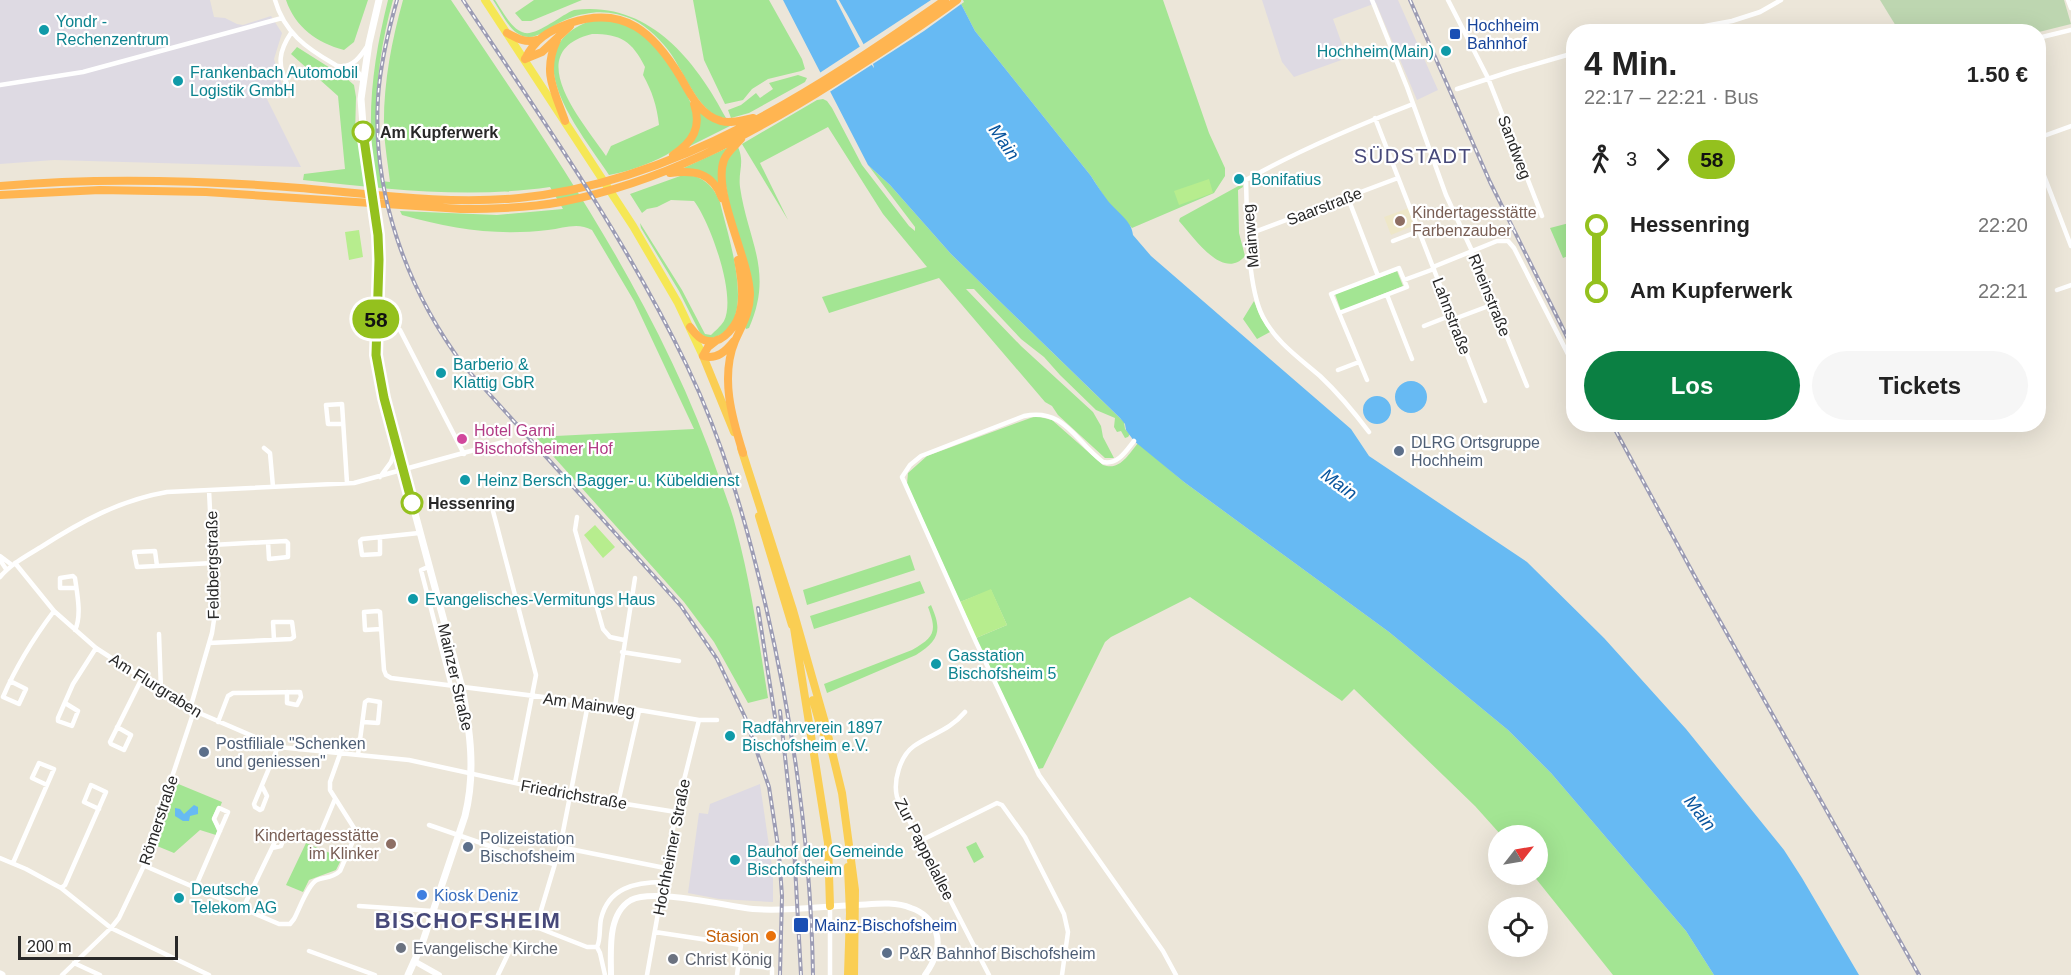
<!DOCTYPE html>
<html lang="de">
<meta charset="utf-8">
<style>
body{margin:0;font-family:Arial,sans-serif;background:#f6f6f6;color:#222;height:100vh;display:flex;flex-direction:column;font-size:22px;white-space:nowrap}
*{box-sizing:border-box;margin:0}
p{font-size:20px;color:#767676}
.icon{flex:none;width:33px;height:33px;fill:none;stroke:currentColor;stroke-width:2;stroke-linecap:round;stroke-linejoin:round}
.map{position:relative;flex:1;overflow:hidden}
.sheet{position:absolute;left:1566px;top:24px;width:480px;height:408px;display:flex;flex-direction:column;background:#fff;border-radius:24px;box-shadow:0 6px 24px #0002}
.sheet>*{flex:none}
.badge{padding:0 12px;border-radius:20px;font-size:21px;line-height:39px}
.needle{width:39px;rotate:59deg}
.controls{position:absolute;left:1488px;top:825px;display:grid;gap:12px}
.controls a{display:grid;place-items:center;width:60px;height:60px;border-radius:50%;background:#fff;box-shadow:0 6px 24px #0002;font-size:30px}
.scale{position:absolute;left:18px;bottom:15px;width:160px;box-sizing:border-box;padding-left:6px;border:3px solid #282828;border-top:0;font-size:16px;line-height:21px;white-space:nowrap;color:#282828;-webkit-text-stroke:4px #fff;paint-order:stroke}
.map>.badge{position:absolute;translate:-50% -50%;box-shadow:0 0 0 3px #fff}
.legs{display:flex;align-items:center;gap:9px;height:66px;padding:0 18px;font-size:20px}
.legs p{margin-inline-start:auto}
.summary{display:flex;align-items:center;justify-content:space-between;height:102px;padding:0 18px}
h1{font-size:33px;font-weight:700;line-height:45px}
.button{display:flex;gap:12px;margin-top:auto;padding:12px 18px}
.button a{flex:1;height:69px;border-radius:36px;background:#0b8043;color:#fff;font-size:24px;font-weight:700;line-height:69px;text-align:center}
.button a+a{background:#f6f6f6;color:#222}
ul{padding:0 18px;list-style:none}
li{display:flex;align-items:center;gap:21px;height:66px;font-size:22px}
li i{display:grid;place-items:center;width:9px;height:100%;margin:0 8px;background:currentColor}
li i::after{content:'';width:15px;height:15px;margin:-8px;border:4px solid;border-radius:50%;background:#fff}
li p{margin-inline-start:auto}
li:first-child i{background:linear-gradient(#0000 50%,currentColor 0)}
li:last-child i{background:linear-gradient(currentColor 50%,#0000 0)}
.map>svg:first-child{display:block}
</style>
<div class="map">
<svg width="2071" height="975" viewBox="0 0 2071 975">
<rect width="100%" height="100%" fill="#ece6d9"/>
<path fill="#dedae3" d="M 0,0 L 210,0 L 214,17 L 225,18 L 237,24 L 243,25 L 271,16 L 282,33 L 274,59 L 283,88 L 266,97 L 301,167 L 54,160 L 0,164 Z
M 1262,0 L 1398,0 L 1438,90 L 1417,100 L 1376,3 L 1333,19 L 1347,58 L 1294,77 L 1282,62 Z
M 760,784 L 773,873 L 773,902 L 719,899 L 688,893 L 699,813 L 708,814 L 710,804 Z"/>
<path fill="#eee7c8" d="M 1409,208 L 1415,225 L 1391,235 L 1384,217 Z"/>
<path fill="#a3e593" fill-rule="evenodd" d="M 286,0 L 368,0 L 354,42 L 344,50 C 317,43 295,27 286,0 Z
M 388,0 L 393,0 C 376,60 372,120 381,181 L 390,182 C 388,165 385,148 384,130 C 383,86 391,43 403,0 L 451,0 C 553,152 659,302 719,477 C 725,494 732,511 736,528 C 751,584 759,641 768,698 L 748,703 L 714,642 L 684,602 L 536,437 L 694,429 L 634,301 L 592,230 C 578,222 564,228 548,230 C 496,236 452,229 402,215 L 400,211 L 497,215 L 563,209 L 550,187 C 467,199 386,189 303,180 L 304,174 L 345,169 L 338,96 L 291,54 L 297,47 L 346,78 L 354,85 L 356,97 L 355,136 L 363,156 L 364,179 L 376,180 C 365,119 373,60 388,0 Z
M 493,0 L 495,0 C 502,10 512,31 525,33 C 538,35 561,15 574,10 C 650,0 697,63 726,118 C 702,119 683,71 671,54 C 662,41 648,27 634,20 C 619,13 601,10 585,14 C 576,15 567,19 559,23 C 546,30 532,44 517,33 C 507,26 500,10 493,0 Z
M 534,0 L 582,0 L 531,21 L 522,21 L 515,13 Z
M 693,0 L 769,0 L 802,59 L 805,69 L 801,71 L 768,79 L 752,89 L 743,100 L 725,104 L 704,60 Z
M 959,0 L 1163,0 L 1209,133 L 1225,168 L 1225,176 L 1214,193 L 1132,228 L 1107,201 L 1091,176 L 975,31 Z
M 590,21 C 600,21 614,19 623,23 C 631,27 643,34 650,41 C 664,55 700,106 695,126 C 688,152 634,171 609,175 C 582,133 510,51 590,21 ZM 592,34 C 621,34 632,41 645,67 L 643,75 C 652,91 657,106 659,125 L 611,146 L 606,156 C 583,122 520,52 592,34 Z
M 798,75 L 807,78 L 805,82 L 749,113 L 731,118 L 728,110 L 741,105 L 756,93 L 760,98 L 773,89 L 769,83 Z
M 823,99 L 827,101 L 832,108 L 862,165 L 909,226 L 915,231 L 915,227 L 868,165 L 890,185 L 951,254 L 1124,422 L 1125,429 L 1130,434 L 1128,437 L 1125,438 L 1121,431 L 1117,432 L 1114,427 L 1115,418 L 1096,410 L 1060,375 L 1044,357 L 1021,339 L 974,289 L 966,289 L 1021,346 L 1093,412 L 1101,426 L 1103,437 L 1114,458 L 1105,458 L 1058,415 L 1052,406 L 1045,402 L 939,278 L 829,313 L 822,297 L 927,267 L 883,214 L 828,127 L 760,163 L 788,220 L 742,144 L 817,100 Z
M 699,109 L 734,124 L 686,148 Z
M 729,147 L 721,192 L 714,181 L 675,172 Z
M 738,147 C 745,163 738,171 740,187 C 748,242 774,271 749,328 L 746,329 L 745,327 L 749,315 L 724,175 L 727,160 Z
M 683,175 C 702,175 713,185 720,202 C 727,233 753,307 726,331 C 722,335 714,337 709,340 L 700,333 L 679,291 L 641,228 L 640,223 L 682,290 L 705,334 L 711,335 C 715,331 721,326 724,321 C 737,296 710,222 694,201 L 671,200 L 657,207 L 647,209 L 642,213 L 630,194 Z
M 1242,184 L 1243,187 L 1238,190 L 1239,233 L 1245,256 C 1223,282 1193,236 1179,221 L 1180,218 Z
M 1573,222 L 1573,254 L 1563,258 L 1550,228 Z
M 1397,271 L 1403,286 L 1341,311 L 1335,294 Z
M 1254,301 L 1261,318 L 1270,332 L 1257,339 L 1243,319 Z
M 1036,416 L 1052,420 L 1103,465 C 1120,471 1128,455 1138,443 L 1184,482 L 1389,632 L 1508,730 L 1551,773 L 1686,931 L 1714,975 L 1613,975 L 1533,875 L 1538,874 L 1538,836 L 1501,835 L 1475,806 L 1354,689 L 1342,701 L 1190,597 L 1111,637 L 1105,642 L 1043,768 L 1038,769 L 976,638 L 1007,625 L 991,590 L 960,602 L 907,484 L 908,473 L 927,456 Z
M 910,555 L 915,570 L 807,605 L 803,590 Z
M 920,581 L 925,593 L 814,629 L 810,616 Z
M 931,605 C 942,630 940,640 916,655 L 827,693 L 824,684 L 912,650 C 935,637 937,631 928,607 Z
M 176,783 L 222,802 L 220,807 L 217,807 L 212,818 L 217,831 L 216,835 L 200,830 L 174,853 L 157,846 Z
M 976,842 L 984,857 L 974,863 L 966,847 Z
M 306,843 L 342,858 L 336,870 L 309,880 L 303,892 L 286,885 Z"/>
<path fill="#bdd6b0" d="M 1880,0 L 2064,0 L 2071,24 L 2039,32 L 1899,31 Z"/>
<path fill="#b7ed8e" d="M 1209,179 L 1213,193 L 1179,205 L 1174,191 Z
M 359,230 L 363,257 L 349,260 L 345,232 Z
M 595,525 L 615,547 L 603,558 L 584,535 Z
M 991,589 L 1007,625 L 976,638 L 960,602 Z"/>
<path fill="#67baf3" d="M 783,0 L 836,0 L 861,49 L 874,68 C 875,62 845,11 839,0 L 959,0 L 975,31 L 1091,176 C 1096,184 1102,193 1108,201 C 1117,212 1132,221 1133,235 L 1151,256 L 1351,429 L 1369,456 L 1527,562 L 1604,638 L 1686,729 L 1784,850 L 1802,878 L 1859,975 L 1714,975 L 1686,931 L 1551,773 L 1508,730 L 1389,632 L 1184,482 L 1134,441 L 1126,430 L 1125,424 L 1120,418 L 951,254 L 890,185 L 868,165 Z
M1395 397a16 16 0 1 1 32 0a16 16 0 1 1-32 0Z
M1363 410a14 14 0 1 1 28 0a14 14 0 1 1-28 0Z
M 194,805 L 198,807 L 198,814 L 190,816 L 189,821 L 183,821 L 175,816 L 175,808 L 180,809 L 184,814 Z"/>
<path fill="#ece6d9" d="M 931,0 L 963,0 L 964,2 L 924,31 L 828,93 L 818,74 Z"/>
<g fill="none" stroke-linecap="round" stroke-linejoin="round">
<path stroke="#fff" stroke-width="4.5" d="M 275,0 C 284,32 306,48 334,64 C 344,70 351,78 363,79
M 1372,0 L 1407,87 L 1446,195 L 1472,251 L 1527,386
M 1448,0 L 1488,78 L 1542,216
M 2068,0 L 2071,8
M 1672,32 L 1732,21 L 1760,12 L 1781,0
M 2038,38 L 2071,30
M 338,66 C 353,68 361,56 368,45
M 344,67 L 358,72 L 363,79
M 287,84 C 277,64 279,51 291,33
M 0,85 L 83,72 L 282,18
M 1457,89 L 1512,71 L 1574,53
M 1375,118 L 1485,401
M 2038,138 L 2071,126
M 2038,160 L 2071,246
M 1348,198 L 1378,276
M 1249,234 L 1398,178
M 1393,241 L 1419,231
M 1433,267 L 1497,241 L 1508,241 L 1514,248 L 1574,366
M 1399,268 L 1407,287 L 1339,313 L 1331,294 Z
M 1404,280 L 1434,269
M 2057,290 L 2071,285
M 1387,295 L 1412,359
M 1339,313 L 1367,380
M 1454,319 L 1494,304
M 1424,326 L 1452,315
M 400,330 L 464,454
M 1338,370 L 1359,362
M 343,424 L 328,424 L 326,405 L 342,404 L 347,483
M 1369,432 C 1354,412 1338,393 1320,376 C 1298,357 1276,342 1263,317 C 1247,287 1247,214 1246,180 C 1299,150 1356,126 1413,104
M 1134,441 C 1126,451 1118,465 1103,462 C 1074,440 1065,408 1024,416 L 921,456 L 910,465 L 902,477 L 976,642 L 1039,775 L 1163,951 L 1176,975
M 264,448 L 270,453 L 273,487
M 380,477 L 391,462 L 396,448
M 493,511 L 536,675 L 515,783
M 577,517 L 575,530 L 603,629 L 610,637 L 624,640
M 380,537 L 380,554 L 362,555 L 360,541 L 362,539 L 419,533
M 212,545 L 286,541 L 288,543 L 288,557 L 269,559 L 268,542
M 0,556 L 12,565
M 0,560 L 6,569
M 15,563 L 54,611 L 96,648 L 190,709 L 278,747 L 409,760 L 570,795 L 676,812
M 157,566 L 155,551 L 134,552 L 137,567 L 213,563
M 428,567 L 421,570 L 451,686
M 0,577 C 11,564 26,556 41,547 C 80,522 120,500 167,492 L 354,483 L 507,441
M 381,629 L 365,630 L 364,612 L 378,611 L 380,612 L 384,670 L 386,675 L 391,678 L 615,706 L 699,720 L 717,720
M 75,630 C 82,616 77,593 75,578 L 73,576 L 60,578 L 60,588 L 76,588
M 159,634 L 161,690
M 209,643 L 291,639 L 294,637 L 292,622 L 273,622 L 274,640
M 622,652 L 679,661
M 10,681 L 26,689 L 19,704 L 3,697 C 17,664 33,639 54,611
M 65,703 L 78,711 L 72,726 L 58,721 L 58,718 L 73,684 L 96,648
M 615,706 L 635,578
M 190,709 L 212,633 L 215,613 L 209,490
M 965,712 C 949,731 933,733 914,746 C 900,756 893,781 897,797 L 989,975
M 218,722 L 228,696 L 233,693 L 299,692 L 300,692 L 301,697 L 297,705 L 287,703 L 287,692
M 117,727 L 131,735 L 124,750 L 111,744 L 110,742 L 142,678
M 358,755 L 365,702 L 368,700 L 380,702 L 378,723 L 363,722
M 39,763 L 54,769 L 47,785 L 32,778 Z
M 262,786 L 267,796 L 262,809 L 260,810 L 255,807 L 254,804 L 278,747
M 618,803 L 639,711
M 429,825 L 507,852 L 554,864
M 278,835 L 284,838 L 281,846 L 272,848 Z
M 319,837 L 335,799
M 920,841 L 991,806 L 997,803 L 1002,805 L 1025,837 L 1064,914 L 1068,932 L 1062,975
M 560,847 L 665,868
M 0,858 L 26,869 L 61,888 L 111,928 L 209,975
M 13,863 L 47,785
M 145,866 L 279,924 L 290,924 L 294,919 C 299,910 308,884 317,880 C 325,877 333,878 340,871 L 356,834 L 354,828 L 330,790 L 330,782 L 340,754
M 61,888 L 65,885 L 106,792 L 91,785 L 84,802 L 99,809
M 195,888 L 228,812 L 219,808 L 214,819 L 220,831
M 359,906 L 432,911 L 512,921 L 536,927 L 587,947 L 597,947
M 243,908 L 272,848
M 536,927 L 560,847 L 588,704
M 655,932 L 741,945 L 737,975
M 309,951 L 375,975
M 74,963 L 100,975
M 739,965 L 772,968 L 772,975
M 62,975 L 111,928 L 119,918 L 150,853 L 171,780 L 194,711
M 498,975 L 510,950
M 605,975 L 600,953 L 597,947 C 601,939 599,929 601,919 C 608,888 635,882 663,882
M 647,975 L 676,812 L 699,720
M 830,975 L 830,906"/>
<path stroke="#fff" stroke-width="6" d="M 414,961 L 439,975
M 611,975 C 611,951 607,914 631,900 C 653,888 725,906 753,909 C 787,912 823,906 857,905 C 875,904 894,901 911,908 C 923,912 932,921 936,932 C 941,948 934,962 925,975"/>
<path stroke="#fff" stroke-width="7" d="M 379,0 L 369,43 L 361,99 L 365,151 L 378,235 L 379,260 L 376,355 L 388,413 L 462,688 C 470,730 476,773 465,816 L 422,944 L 408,975
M 0,974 L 2,975"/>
<path stroke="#f5e755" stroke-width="8" d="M 485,0 L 633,226 L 678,303 L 703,356"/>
<path stroke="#face53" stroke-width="8" d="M 703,356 L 734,432
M 741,448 L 793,610 L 824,719 L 842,793 L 855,890 L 854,975
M 759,516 L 792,625
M 794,628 L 828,843 L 830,906
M 813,700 L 822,732
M 848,867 L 850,913 L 848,975"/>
<path stroke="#ffb551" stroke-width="8" d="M 507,33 C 518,39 525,43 537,40
M 557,40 C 542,72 554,90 565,121
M 525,59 C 535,39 548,31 570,23 C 625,5 654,33 681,78 C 690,94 701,116 721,121 C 731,124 742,120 753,118
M 525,59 L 542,52 L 570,26
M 741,139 C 735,146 727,152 724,160 C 712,191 749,258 750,294 C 750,313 742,325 735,341 C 720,377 732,418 743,453
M 673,155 C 693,142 702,127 694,104
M 670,173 C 694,170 712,172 722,198
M 0,186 C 100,177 200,180 300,188 C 372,194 446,205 519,198 C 678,182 817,89 945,0
M 0,195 L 100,190 L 206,192 L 461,209 C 494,209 528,208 561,202 C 660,183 751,135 836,81 C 877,55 918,29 957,0
M 690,327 C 694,332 698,338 704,340 C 723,347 739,323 741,307 C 744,292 741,275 738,260
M 717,340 L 708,347 L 703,356 C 717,360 726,351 734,341"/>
<defs>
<path id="rail" d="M 397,0 C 388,32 380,65 378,98 C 372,194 407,290 464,366 L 681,606 L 717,659 L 745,717 L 769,787 L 779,853 L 782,896 L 780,975
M 463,0 C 542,119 625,237 687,366 C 724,443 747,525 766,607 C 794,728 811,851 813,975
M 1410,0 L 1490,182 L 1574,351
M 1612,424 L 1694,575 L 1919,975
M 758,608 L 775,717
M 780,711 L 793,829 L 801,975"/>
</defs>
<use href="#rail" stroke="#9c9cb4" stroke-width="4"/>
<use href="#rail" stroke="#fff" stroke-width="1.5" stroke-dasharray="4.5" stroke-linecap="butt"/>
</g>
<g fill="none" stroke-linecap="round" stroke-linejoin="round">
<defs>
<path id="line-1" d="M 363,132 L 378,235 L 379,260 L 376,355 L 384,398 L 412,503"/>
</defs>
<use href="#line-1" stroke="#fff" stroke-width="14"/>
<use href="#line-1" stroke="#94c11e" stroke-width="9"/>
</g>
<g fill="#0f9aa8" stroke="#fff" stroke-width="2">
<circle cx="44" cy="30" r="6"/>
<circle cx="1446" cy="51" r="6"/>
<circle cx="178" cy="81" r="6"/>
<circle cx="1239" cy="179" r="6"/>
<circle cx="441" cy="373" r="6"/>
<circle cx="465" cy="480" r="6"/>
<circle cx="413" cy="599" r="6"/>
<circle cx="936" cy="664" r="6"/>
<circle cx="730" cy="736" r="6"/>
<circle cx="735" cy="860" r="6"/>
<circle cx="179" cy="898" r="6"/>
</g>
<g fill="#1a4fb4" stroke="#fff" stroke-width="2">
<rect x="1449" y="28" width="12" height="12" rx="3"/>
<rect x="793" y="917" width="16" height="16" rx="3"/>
</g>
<g fill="#fff" stroke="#94c11e" stroke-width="3">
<circle cx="363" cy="132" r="10"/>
<circle cx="412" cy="503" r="10"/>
</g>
<g fill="#8d6e63" stroke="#fff" stroke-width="2">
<circle cx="1400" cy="221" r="6"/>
<circle cx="391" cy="844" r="6"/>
</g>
<circle fill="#d1479c" stroke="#fff" stroke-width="2" cx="462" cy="439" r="6"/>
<g fill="#5c6f8a" stroke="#fff" stroke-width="2">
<circle cx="1399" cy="451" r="6"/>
<circle cx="204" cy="752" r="6"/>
<circle cx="468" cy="847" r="6"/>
<circle cx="887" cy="953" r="6"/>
</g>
<circle fill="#3f7fe0" stroke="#fff" stroke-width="2" cx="422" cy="895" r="6"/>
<circle fill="#e8710a" stroke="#fff" stroke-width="2" cx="771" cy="936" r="6"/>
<g fill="#6b7280" stroke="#fff" stroke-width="2">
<circle cx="401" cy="948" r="6"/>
<circle cx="673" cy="959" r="6"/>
</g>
<g text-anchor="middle" stroke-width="4.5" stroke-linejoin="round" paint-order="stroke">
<g font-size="16" fill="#0d838f" stroke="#fff" text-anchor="start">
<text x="56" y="27">Yondr -<tspan x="56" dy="18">Rechenzentrum</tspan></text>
<text x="1434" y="57" text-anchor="end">Hochheim(Main)</text>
<text x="190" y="78">Frankenbach Automobil<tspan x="190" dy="18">Logistik GmbH</tspan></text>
<text x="1251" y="185">Bonifatius</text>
<text x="453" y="370">Barberio &amp;<tspan x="453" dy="18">Klattig GbR</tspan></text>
<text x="477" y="486">Heinz Bersch Bagger- u. Kübeldienst</text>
<text x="425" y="605">Evangelisches-Vermitungs Haus</text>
<text x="948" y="661">Gasstation<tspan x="948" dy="18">Bischofsheim 5</tspan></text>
<text x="742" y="733">Radfahrverein 1897<tspan x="742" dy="18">Bischofsheim e.V.</tspan></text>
<text x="747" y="857">Bauhof der Gemeinde<tspan x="747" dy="18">Bischofsheim</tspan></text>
<text x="191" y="895">Deutsche<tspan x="191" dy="18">Telekom AG</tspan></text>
</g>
<g font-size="16" fill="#164399" stroke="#fff" text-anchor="start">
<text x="1467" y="31">Hochheim<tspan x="1467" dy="18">Bahnhof</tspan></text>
<text x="814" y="931">Mainz-Bischofsheim</text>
</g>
<g font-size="16" font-weight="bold" fill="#282828" stroke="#fff" text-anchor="start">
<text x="380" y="138">Am Kupferwerk</text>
<text x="428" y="509">Hessenring</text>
</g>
<g font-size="16" fill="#282828" stroke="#fff">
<text transform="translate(1515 147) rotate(69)" y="6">Sandweg</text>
<text transform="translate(1324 206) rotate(-21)" y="6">Saarstraße</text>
<text transform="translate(1250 236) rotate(-95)" y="6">Mainweg</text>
<text transform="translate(1490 295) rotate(68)" y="6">Rheinstraße</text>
<text transform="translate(1452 316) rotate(69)" y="6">Lahnstraße</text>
<text transform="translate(212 565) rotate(-91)" y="6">Feldbergstraße</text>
<text transform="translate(456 677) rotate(77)" y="6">Mainzer Straße</text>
<text transform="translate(156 685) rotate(32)" y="6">Am Flurgraben</text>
<text transform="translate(589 704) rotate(8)" y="6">Am Mainweg</text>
<text transform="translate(574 794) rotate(10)" y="6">Friedrichstraße</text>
<text transform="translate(158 820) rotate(-72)" y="6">Römerstraße</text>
<text transform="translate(671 847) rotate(-79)" y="6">Hochheimer Straße</text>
<text transform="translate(925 849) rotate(63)" y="6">Zur Pappelallee</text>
</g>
<g font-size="16" fill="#785e54" stroke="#fff" text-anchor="start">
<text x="1412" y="218">Kindertagesstätte<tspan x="1412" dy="18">Farbenzauber</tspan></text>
<text x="379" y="841" text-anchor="end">Kindertagesstätte<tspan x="379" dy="18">im Klinker</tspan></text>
</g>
<g font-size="16" fill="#b23c85" stroke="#fff" text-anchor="start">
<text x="474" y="436">Hotel Garni<tspan x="474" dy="18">Bischofsheimer Hof</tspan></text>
</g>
<g font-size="16" fill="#4e5e75" stroke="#fff" text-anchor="start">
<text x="1411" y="448">DLRG Ortsgruppe<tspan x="1411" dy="18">Hochheim</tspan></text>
<text x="216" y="749">Postfiliale "Schenken<tspan x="216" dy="18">und geniessen"</tspan></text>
<text x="480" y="844">Polizeistation<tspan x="480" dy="18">Bischofsheim</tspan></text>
<text x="899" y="959">P&amp;R Bahnhof Bischofsheim</text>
</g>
<g font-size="16" fill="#366cbe" stroke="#fff" text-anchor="start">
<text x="434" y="901">Kiosk Deniz</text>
</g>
<g font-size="16" fill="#c56008" stroke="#fff" text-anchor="end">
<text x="759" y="942">Stasion</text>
</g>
<g font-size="16" fill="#5b616d" stroke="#fff" text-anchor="start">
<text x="413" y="954">Evangelische Kirche</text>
<text x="685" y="965">Christ König</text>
</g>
<g font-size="18" font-style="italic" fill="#08549d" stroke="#fff">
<text transform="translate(1004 142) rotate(55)" y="6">Main</text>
<text transform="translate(1339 484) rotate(36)" y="6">Main</text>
<text transform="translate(1700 813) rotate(52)" y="6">Main</text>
</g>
<g font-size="20" letter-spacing="1.5" fill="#47497a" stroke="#fff">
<text x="1413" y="163">SÜDSTADT</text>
</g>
<g font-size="22" font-weight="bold" letter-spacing="1.5" fill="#47497a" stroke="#fff">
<text x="468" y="928">BISCHOFSHEIM</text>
</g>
</g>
</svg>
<div class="controls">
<a><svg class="needle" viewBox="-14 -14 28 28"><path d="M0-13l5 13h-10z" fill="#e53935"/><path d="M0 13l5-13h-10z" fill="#767676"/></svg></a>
<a><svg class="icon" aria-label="locate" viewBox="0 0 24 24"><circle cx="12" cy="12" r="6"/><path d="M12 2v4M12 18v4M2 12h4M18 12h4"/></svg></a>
</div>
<div class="scale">200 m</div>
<b class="badge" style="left:376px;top:319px;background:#94c11e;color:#111">58</b>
<section class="sheet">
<div class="summary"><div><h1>4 Min.</h1><p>22:17 – 22:21 · Bus</p></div><b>1.50 €</b></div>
<div class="legs"><svg class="icon" aria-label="walk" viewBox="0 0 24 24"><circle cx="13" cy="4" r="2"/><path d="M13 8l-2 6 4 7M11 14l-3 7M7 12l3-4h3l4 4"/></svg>3<svg class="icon" aria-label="forward" viewBox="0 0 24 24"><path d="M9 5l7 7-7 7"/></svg><b class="badge" style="background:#94c11e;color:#111">58</b></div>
<ul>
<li><i style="color:#94c11e"></i><b>Hessenring</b><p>22:20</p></li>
<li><i style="color:#94c11e"></i><b>Am Kupferwerk</b><p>22:21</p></li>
</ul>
<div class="button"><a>Los</a><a>Tickets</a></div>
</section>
</div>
